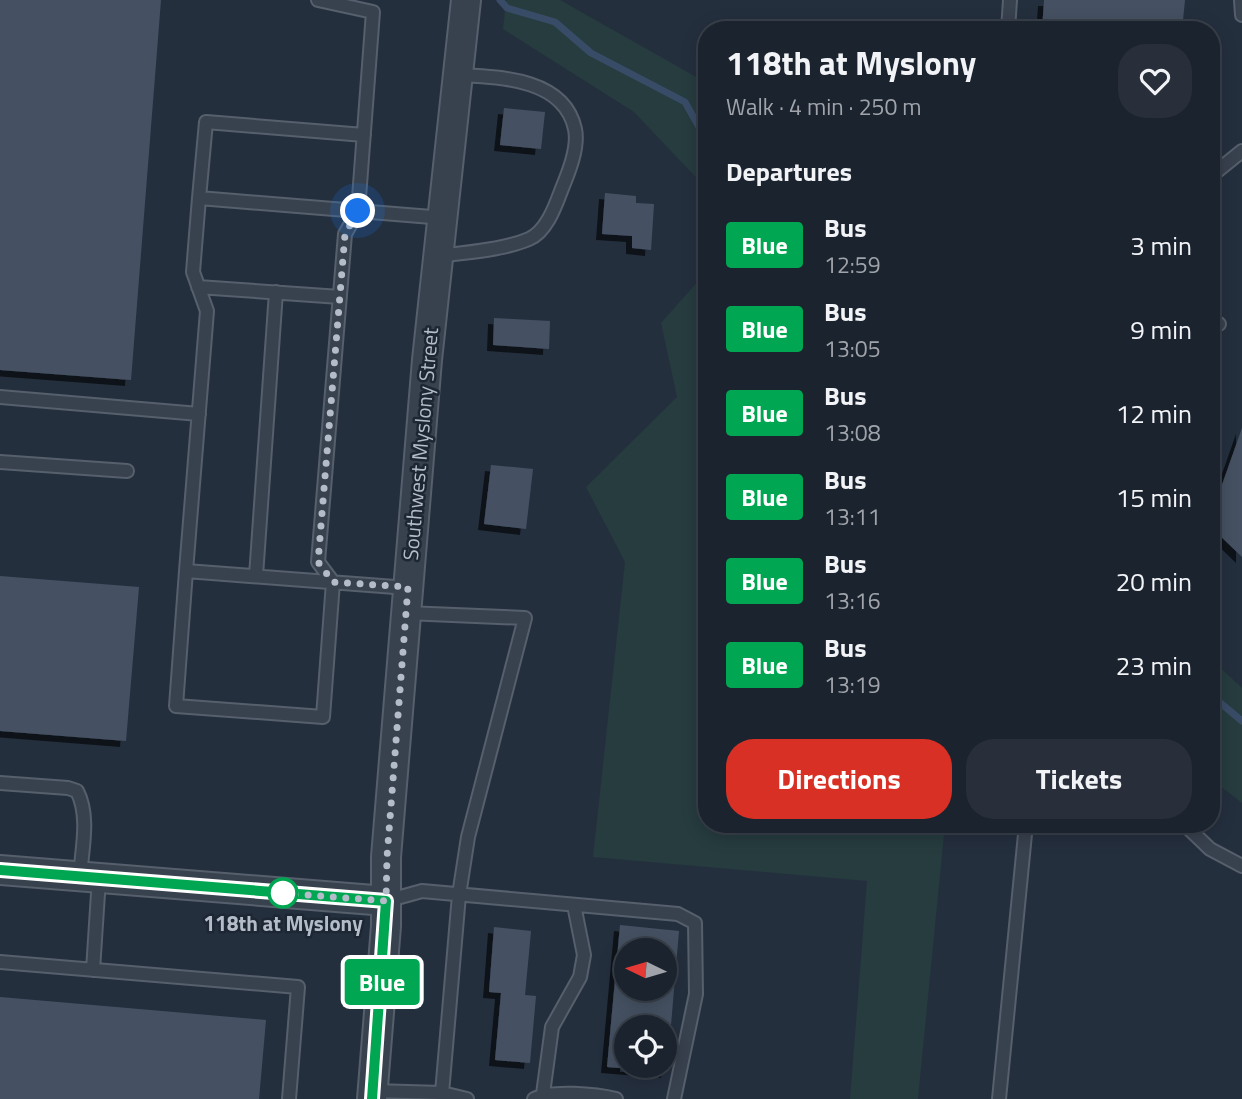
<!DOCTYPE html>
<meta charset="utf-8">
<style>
body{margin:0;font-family:"Titillium Web",sans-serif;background:#282f3a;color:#f1f3f6;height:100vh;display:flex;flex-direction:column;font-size:26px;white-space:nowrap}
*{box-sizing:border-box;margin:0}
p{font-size:23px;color:#a0a4aa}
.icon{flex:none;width:38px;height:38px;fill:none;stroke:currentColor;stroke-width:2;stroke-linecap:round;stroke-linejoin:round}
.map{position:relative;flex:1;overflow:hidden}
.drawer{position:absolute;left:698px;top:21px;width:522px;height:812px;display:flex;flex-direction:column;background:#1b232e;border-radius:28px;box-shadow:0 4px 18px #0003,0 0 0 2px #39404a}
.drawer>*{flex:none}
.badge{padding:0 14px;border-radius:5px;font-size:24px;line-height:46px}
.needle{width:46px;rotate:275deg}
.buttons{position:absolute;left:614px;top:938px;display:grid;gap:14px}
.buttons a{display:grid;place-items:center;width:63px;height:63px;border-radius:50%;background:#1b232e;box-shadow:0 4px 18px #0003,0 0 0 2px #39404a;font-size:35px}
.you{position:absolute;width:35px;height:35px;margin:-18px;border:5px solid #fff;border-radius:50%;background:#1a73e8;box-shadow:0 0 0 10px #1a73e833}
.map>.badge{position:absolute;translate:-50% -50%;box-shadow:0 0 0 4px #fff}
h2{padding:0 28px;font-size:26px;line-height:63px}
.round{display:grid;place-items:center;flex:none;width:74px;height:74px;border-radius:28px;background:#282f3a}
.summary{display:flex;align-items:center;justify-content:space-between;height:119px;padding:0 28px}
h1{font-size:33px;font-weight:700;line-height:52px}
.primary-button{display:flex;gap:14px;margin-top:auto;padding:14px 28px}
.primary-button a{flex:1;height:80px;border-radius:28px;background:#d93025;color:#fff;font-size:28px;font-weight:700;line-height:80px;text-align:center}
.primary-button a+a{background:#282f3a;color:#f1f3f6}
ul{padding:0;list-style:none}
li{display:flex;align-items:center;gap:21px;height:84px;padding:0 28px}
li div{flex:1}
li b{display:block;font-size:26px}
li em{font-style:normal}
li .badge{min-width:77px;font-weight:700;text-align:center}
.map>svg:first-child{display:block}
</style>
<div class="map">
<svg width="1242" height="1099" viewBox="0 0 1242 1099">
<defs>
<filter id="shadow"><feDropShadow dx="-6" dy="6" stdDeviation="0" flood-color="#0009"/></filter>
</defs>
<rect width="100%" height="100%" fill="#242f3e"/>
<path fill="#263c3f" d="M 506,0 L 560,0 L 698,78 L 707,87 L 707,189 L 634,112 L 503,29 Z
M 707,271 L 707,824 L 945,824 L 918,1099 L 850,1099 L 867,881 L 593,857 L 625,562 L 586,487 L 677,397 L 661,323 Z
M 1211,659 L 1242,688 L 1242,803 L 1211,779 Z"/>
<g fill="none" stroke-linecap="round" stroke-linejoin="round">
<path stroke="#394c67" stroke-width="7" d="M 500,0 L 507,8 L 555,22 L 591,53 L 685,102 L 707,141
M 1211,695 L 1242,721"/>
</g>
<path fill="#455162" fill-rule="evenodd" filter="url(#shadow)" d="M 0,0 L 161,0 L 131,380 L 0,370 Z
M 1044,0 L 1185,0 L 1182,30 L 1042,30 Z
M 504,108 L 545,112 L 541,149 L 500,145 Z
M 605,193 L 636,196 L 636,203 L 654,204 L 651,250 L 632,248 L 632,236 L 602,234 Z
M 494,318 L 550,321 L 549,349 L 493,345 Z
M 1242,428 L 1242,557 L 1211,527 L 1211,516 Z
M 491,465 L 533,469 L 526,529 L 484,524 Z
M 0,576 L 139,587 L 126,741 L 0,731 Z
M 620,925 L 679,931 L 667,1072 L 607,1067 ZM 626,950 L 665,950 L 665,989 L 626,989 ZM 626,1027 L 665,1027 L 665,1066 L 626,1066 Z
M 494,927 L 531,931 L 525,995 L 536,996 L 530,1063 L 495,1060 L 501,993 L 489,992 Z
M 0,997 L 266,1020 L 259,1099 L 0,1099 Z"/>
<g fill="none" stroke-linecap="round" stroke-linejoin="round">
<defs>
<path id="service" d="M 318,0 L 373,12 L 358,211 L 345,234 L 318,562 L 333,582 L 323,717 L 176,706 L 186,571 C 260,576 334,582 408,588
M 1241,0 L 1242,15
M 1008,30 L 1010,0
M 1211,176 L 1242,151
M 199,198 L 206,122 L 364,135
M 440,256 C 467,252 503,250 529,239 C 546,232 555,207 561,191 C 568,174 579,148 575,129 C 564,78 499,77 458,75
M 198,287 L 340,297
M 1211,322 L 1219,324
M 0,397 L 199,414
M 0,462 L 127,471
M 186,571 L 207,311 L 193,272 L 199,198 L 444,218
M 256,576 L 276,292
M 406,613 L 525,618 L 468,837 L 459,895 L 442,1093
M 0,783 L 68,788 L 77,791 C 90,816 82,849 80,876
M 1184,824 L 1210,849 L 1242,866
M 386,901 L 422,891 L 678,914 L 695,923 L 696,994 L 674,1099
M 0,962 L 298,987 L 289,1099
M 93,970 L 99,878
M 373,1091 L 442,1093 L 467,1099
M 543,1094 L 552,1027 L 580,977 L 584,955 L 574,905
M 534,1099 C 551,1090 596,1094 616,1099
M 999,1099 L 1026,824"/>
<path id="tertiary" d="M 0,870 L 386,901
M 372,1099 L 386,926 L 386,857 L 427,360 L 466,0"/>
</defs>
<use href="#service" stroke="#565f6c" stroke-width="16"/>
<use href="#tertiary" stroke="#565f6c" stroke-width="32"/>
<use href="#service" stroke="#38414e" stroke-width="12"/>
<use href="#tertiary" stroke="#38414e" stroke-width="28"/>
</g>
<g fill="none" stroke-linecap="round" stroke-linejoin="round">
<defs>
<path id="line" d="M 0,870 L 386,901 L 372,1099"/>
</defs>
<use href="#line" stroke="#fff" stroke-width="16"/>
<use href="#line" stroke="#00a651" stroke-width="10"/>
<path stroke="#b4bcc9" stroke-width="7" stroke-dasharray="0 12.6" d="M 283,893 L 386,901 L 387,857 L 408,587 L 333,582 L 318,562 L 345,234 L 358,211"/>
</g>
<circle fill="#fff" stroke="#00a651" stroke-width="3.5" cx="283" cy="893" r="14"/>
<g text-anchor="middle" stroke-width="5" stroke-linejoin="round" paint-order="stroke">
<g font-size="21" fill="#b4bcc9" stroke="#1d2633">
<text transform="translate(421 444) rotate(-85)" y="7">Southwest Myslony Street</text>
</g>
<g font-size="21" font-weight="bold" fill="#b4bcc9" stroke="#1d2633">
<text x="283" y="931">118th at Myslony</text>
</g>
</g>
</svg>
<div class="buttons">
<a><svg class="needle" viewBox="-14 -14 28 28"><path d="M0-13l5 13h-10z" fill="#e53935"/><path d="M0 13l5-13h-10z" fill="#a0a4aa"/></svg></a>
<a><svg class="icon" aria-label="locate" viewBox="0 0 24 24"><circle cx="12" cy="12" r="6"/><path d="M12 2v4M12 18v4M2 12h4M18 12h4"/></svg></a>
</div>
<div class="you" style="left:358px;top:211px"></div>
<b class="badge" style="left:382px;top:982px;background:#00a651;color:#fff">Blue</b>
<section class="drawer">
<div class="summary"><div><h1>118th at Myslony</h1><p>Walk · 4 min · 250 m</p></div><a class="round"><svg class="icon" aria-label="heart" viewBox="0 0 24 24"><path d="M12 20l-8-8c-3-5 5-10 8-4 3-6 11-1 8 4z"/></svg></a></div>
<h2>Departures</h2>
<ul>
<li><span class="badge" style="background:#00a651;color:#fff">Blue</span><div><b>Bus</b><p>12:59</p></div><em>3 min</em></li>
<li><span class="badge" style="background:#00a651;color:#fff">Blue</span><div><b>Bus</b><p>13:05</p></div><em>9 min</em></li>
<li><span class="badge" style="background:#00a651;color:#fff">Blue</span><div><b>Bus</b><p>13:08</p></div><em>12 min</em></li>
<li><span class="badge" style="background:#00a651;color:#fff">Blue</span><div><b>Bus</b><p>13:11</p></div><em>15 min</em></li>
<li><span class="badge" style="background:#00a651;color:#fff">Blue</span><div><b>Bus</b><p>13:16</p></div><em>20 min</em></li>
<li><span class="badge" style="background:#00a651;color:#fff">Blue</span><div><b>Bus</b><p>13:19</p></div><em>23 min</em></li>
</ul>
<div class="primary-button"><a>Directions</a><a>Tickets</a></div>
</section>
</div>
